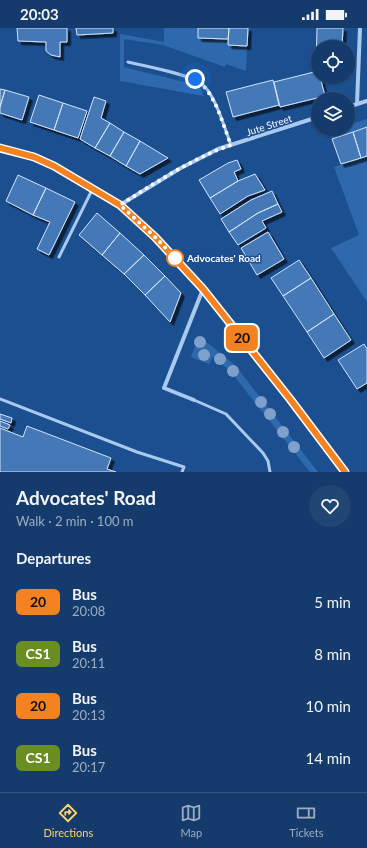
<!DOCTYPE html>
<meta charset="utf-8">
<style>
body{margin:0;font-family:Lato,sans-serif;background:#214673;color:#f1f3f6;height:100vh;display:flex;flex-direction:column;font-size:15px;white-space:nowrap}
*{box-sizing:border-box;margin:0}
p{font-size:13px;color:#9dadc1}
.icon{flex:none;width:22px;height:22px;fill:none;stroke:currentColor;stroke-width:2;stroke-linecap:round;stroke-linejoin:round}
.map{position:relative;height:444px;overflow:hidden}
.drawer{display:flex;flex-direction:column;background:#143b6b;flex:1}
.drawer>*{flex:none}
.badge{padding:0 8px;border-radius:6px;font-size:14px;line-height:26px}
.buttons{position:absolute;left:311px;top:12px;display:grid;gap:8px}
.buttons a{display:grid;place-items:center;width:44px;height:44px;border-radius:50%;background:#143b6b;box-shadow:0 1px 3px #0004,0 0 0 1px #33557e;font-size:20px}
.you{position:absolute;width:20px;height:20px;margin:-10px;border:3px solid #fff;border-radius:50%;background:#1a73e8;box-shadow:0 0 0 6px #1a73e833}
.map>.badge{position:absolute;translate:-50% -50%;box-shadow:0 0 0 2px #fff}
h2{padding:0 16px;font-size:15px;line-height:36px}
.round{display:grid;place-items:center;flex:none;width:42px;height:42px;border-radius:21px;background:#214673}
.summary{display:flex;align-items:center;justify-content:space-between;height:68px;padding:0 16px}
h1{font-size:19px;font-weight:700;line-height:30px}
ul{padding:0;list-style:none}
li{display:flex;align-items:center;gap:12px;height:52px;padding:0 16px}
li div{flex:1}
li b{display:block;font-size:15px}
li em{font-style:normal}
li .badge{min-width:44px;font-weight:700;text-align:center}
.status{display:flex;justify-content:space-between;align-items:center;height:28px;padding:0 20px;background:#143b6b;direction:ltr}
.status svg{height:11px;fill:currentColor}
.tabs{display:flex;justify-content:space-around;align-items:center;height:56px;border-top:1px solid #33557e;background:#143b6b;font-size:11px;color:#9dadc1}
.tabs a{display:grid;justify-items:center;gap:2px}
.tabs .active{color:#ffd166}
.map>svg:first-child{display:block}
</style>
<div class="status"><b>20:03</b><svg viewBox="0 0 49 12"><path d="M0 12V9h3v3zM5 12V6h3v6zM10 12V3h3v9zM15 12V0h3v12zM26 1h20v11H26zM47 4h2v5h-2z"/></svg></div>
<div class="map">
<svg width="367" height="444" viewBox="0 0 367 444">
<defs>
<filter id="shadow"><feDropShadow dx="3.5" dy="3.5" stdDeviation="0" flood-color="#0009"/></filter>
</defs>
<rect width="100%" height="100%" fill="#1b4f8f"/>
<path fill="#2e69ad" d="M 164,0 L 248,0 L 246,43 L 226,36 L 225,39 L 163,17 L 124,11 L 124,39 L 196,57 L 201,61 L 204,68 L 120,53 L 120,6 L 164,14 Z
M 367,91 L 367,99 L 332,111 L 329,103 L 336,101 L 348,101 L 348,97 Z
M 367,128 L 367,274 L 331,220 L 359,207 L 334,139 Z
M 199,308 L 235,337 L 318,444 L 310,444 L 230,343 L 213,329 L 209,336 L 191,329 Z"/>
<path fill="#4478b7" stroke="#cfe3fa" filter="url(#shadow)" d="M 17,0 L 67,0 L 67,14 L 60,14 L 60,29 L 51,27 L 46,23 L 46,14 L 18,13 Z
M 76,0 L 113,0 L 113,5 L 77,7 Z
M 198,0 L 229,0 L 228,11 L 198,10 Z
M 229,0 L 248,0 L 247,18 L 228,17 Z
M 317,0 L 343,0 L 342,19 L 318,19 L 318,38 L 316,38 Z
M 318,43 L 318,49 L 320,49 L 325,68 L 280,79 L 274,54 Z
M 273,52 L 279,77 L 233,89 L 226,64 Z
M 0,61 L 5,62 L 0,79 Z
M 5,62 L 29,69 L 22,92 L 0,85 L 0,79 Z
M 39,67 L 63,75 L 54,102 L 30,94 Z
M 94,69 L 106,73 L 101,90 L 110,95 L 95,120 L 80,111 Z
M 63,75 L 87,83 L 78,110 L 54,102 Z
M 110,95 L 124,104 L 110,128 L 95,120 Z
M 367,99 L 367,128 L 361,130 L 353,104 Z
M 124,104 L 140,113 L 126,138 L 110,128 Z
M 353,104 L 361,130 L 341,136 L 332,111 Z
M 140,113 L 168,130 L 140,146 L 126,138 Z
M 237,132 L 241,141 L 234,144 L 238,153 L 210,170 L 199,152 L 228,135 Z
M 255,146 L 265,162 L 248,168 L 220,186 L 210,170 L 238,153 Z
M 18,147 L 46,160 L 33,187 L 6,173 Z
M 46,160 L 75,174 L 49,227 L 37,221 L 50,194 L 33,187 Z
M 272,163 L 278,176 L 258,185 L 229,204 L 221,191 L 251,172 Z
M 278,176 L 282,184 L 262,193 L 266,200 L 238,217 L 229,204 L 258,185 Z
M 97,185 L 120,205 L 102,227 L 79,207 Z
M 268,204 L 284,231 L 257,247 L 241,220 Z
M 120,205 L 144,227 L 124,246 L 102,227 Z
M 144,227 L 165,248 L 145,267 L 124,246 Z
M 299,232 L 311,250 L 283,268 L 271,250 Z
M 165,248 L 181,265 L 170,294 L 145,267 Z
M 311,250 L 334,286 L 307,304 L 283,268 Z
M 334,286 L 351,312 L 324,330 L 307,304 Z
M 364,316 L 367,321 L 367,355 L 357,361 L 338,332 Z
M 0,386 L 12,390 L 11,395 L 0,391 Z
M 0,393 L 10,397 L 8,401 L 0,398 Z
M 27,398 L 111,430 L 107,441 L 116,444 L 0,444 L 0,400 L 23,409 Z"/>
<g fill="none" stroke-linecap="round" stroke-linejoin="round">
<path stroke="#a9c9ee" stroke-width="3" d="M 128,34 C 145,38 189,46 202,56 C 215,66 225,101 231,117
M 59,229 L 93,160
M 0,371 L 137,424 L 184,439 L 182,444
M 194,372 L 226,386 L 263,425 L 268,433 L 270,444"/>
<path stroke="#a9c9ee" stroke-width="4" d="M 357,76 L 360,0
M 348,79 L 367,73
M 0,120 L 34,129 L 54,138 L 120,177 L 155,209 L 203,261 L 290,371 L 345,444
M 120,177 L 179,141 L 218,121 L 318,89
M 194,372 L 164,360 L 203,261"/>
</g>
<g fill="#7ea0ca">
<circle cx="200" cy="314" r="6"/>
<circle cx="204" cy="327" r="6"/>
<circle cx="220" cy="331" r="6"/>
<circle cx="233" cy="343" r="6"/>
<circle cx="261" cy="374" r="6"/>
<circle cx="270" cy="386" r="6"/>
<circle cx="283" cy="404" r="6"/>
<circle cx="294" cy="419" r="6"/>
</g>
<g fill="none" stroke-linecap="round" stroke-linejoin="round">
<defs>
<path id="line" d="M 0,120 L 34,129 L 54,138 L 120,177 L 155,209 L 203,261 L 290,371 L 345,444"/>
</defs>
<use href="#line" stroke="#fff" stroke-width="9"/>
<use href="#line" stroke="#f58220" stroke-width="6"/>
<path stroke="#fff" stroke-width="4" stroke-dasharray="0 7.2" d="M 175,230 L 155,209 L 120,177 C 155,155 191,131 231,117 C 222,95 216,65 195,51"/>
</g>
<circle fill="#fff" stroke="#f58220" stroke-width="2" cx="175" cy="230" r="8"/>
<g text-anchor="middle" stroke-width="3" stroke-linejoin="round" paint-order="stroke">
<g font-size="10" fill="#fff" stroke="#1b4f8f">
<text transform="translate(269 97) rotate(-18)" y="4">Jute Street</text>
</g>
<g font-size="10" font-weight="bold" fill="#fff" stroke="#1b4f8f" text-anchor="start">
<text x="187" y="234">Advocates' Road</text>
</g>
</g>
</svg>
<div class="buttons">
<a><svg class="icon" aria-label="locate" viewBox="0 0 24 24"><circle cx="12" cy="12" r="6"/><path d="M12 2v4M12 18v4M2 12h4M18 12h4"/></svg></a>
<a><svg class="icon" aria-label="layers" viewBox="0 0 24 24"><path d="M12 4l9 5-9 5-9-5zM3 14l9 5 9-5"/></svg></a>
</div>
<div class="you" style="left:195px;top:51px"></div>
<b class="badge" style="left:242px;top:310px;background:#f58220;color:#111">20</b>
</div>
<section class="drawer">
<div class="summary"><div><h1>Advocates' Road</h1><p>Walk · 2 min · 100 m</p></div><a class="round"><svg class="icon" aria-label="heart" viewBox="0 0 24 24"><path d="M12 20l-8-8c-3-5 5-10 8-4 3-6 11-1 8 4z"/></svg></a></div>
<h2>Departures</h2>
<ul>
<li><span class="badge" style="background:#f58220;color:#111">20</span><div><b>Bus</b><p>20:08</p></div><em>5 min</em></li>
<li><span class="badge" style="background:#6b8e23;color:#fff">CS1</span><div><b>Bus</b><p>20:11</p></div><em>8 min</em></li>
<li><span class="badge" style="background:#f58220;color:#111">20</span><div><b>Bus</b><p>20:13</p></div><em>10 min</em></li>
<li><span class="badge" style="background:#6b8e23;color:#fff">CS1</span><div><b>Bus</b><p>20:17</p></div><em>14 min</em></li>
</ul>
</section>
<nav class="tabs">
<a class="active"><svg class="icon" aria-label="directions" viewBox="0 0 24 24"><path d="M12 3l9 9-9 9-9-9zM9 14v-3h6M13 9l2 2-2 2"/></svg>Directions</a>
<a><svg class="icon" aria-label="map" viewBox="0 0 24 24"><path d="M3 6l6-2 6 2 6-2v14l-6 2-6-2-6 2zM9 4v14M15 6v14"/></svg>Map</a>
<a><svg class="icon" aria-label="tickets" viewBox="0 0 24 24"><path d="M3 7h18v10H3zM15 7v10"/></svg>Tickets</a>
</nav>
